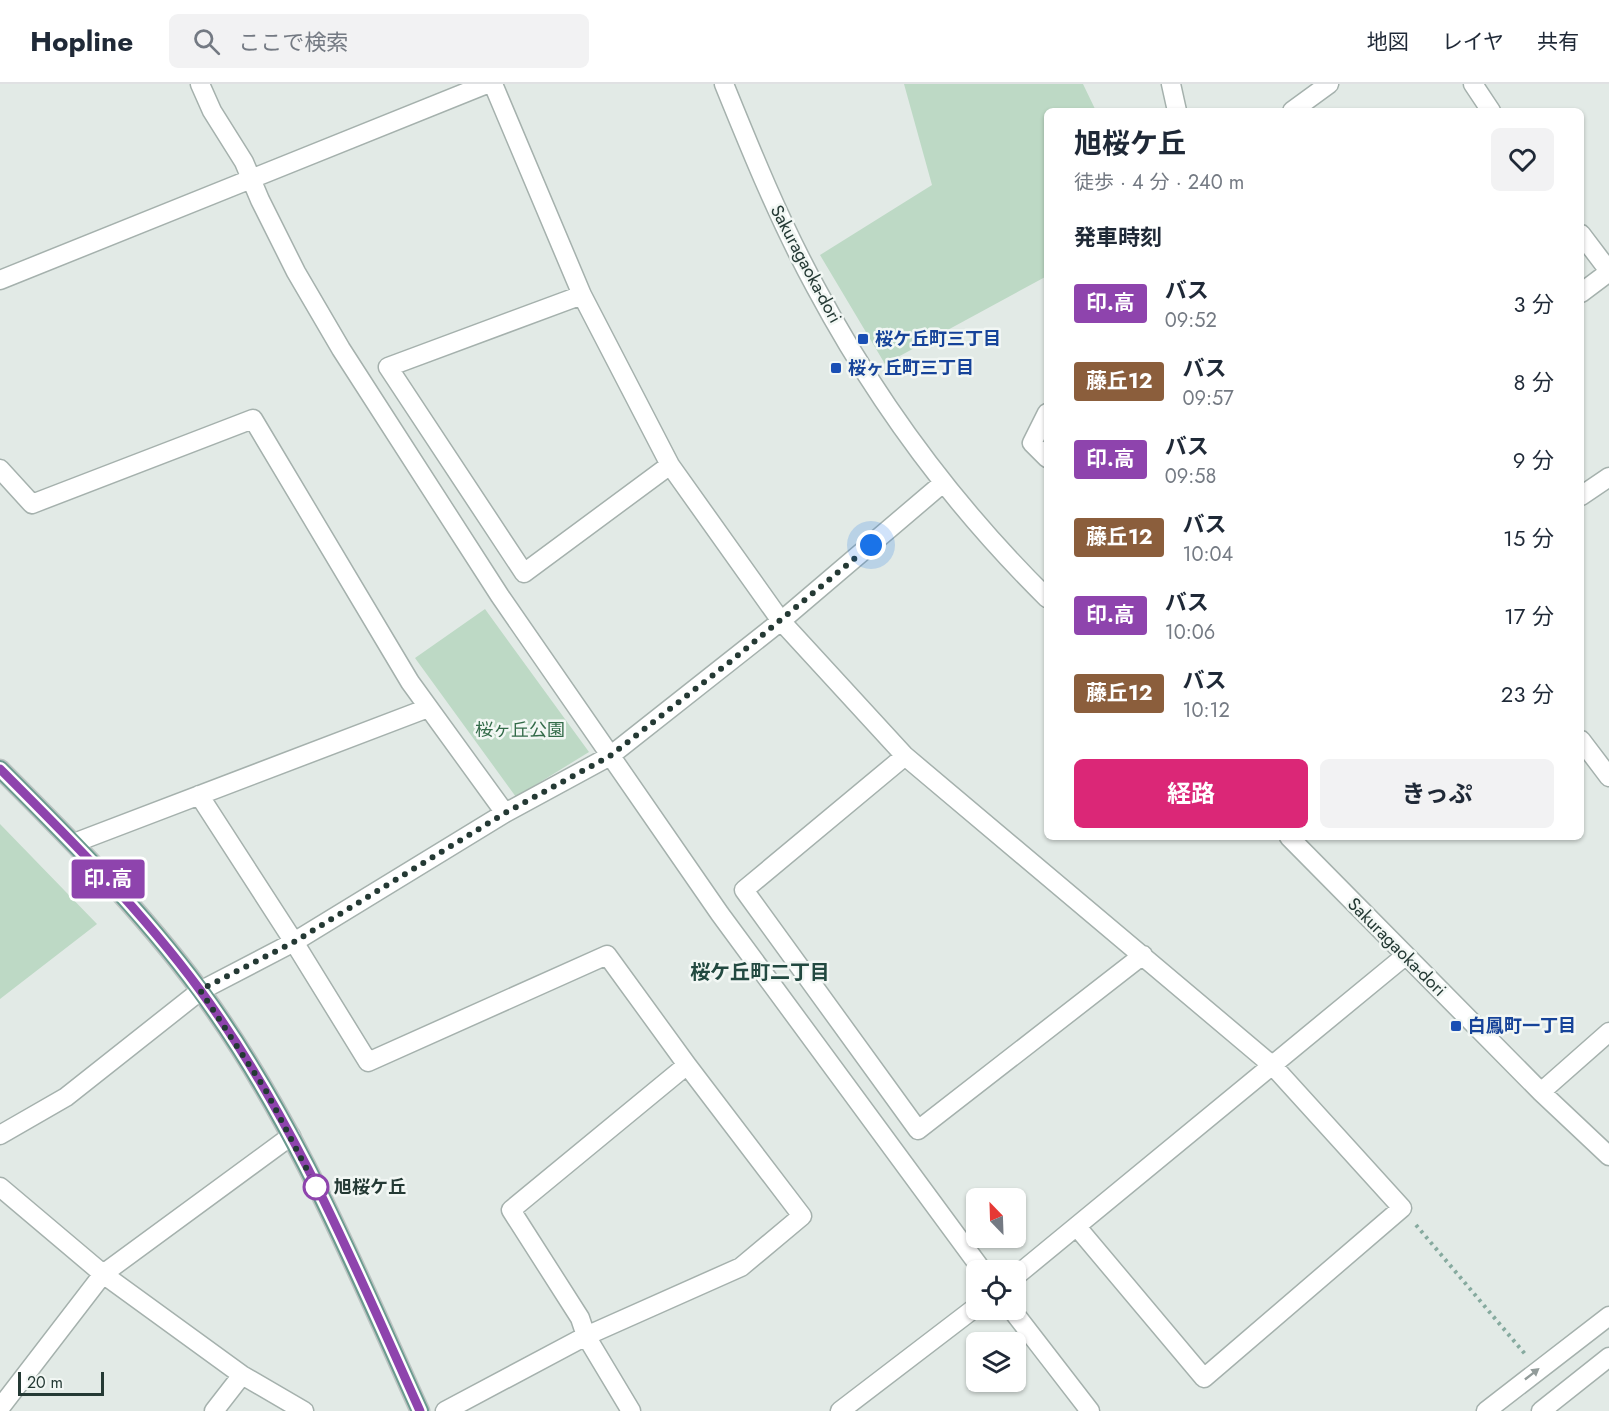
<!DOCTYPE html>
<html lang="ja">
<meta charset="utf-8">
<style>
body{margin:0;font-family:Jost,"Noto Sans JP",sans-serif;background:#f2f2f3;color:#1f2937;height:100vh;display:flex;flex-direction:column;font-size:22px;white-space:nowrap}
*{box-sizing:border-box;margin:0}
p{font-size:20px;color:#747a83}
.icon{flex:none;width:33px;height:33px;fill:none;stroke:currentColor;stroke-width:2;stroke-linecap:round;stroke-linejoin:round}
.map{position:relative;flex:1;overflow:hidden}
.side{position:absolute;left:1044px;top:24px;width:540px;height:732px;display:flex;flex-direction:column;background:#fff;border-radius:9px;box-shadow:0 2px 4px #0004}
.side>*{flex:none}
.badge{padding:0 12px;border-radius:4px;font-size:21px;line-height:39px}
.needle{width:39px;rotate:337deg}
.fabs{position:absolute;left:966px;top:1104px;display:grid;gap:12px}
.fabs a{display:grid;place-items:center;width:60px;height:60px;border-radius:9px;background:#fff;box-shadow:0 2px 4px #0004;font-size:30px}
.scale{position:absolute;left:18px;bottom:15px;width:86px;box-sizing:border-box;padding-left:6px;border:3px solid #243934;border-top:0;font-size:16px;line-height:21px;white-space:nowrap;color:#243934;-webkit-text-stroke:4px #f2f7f4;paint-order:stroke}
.you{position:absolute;width:30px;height:30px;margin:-15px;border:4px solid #fff;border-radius:50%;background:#1a73e8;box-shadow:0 0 0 9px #1a73e833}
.map>.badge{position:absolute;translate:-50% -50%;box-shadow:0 0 0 3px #fff}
h2{padding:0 30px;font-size:22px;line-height:54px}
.round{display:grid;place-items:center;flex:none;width:63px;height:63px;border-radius:9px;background:#f2f2f3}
.summary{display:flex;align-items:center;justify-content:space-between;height:102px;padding:0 30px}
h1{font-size:28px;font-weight:700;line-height:45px}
.button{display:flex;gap:12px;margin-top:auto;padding:12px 30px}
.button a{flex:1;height:69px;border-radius:9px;background:#db2777;color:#fff;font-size:24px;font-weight:700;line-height:69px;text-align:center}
.button a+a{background:#f2f2f3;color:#1f2937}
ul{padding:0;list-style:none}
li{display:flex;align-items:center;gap:18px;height:78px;padding:0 30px}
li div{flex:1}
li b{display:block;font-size:22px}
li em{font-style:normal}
li .badge{min-width:66px;font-weight:700;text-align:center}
header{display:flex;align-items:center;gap:36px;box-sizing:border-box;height:84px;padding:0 30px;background:#fff;border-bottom:2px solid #e0e1e3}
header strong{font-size:28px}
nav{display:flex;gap:33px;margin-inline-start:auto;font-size:21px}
.search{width:420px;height:54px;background:#f2f2f3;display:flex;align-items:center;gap:15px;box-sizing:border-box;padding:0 21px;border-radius:9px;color:#747a83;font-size:22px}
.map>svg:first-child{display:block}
</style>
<header>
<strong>Hopline</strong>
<div class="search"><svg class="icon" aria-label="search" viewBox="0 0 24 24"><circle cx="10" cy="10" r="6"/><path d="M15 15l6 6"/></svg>ここで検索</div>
<nav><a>地図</a><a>レイヤ</a><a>共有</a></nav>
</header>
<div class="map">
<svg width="1609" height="1327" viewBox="0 0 1609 1327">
<rect width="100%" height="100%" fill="#e2eae6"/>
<path fill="#bdd9c5" d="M 904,0 L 1083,0 L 1096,27 L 1047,27 L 1047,192 L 885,280 L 820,171 L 932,101 Z
M 485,525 L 589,668 L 516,713 L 415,574 Z
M 0,740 L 97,840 L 0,915 Z"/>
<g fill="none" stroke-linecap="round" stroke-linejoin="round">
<defs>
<path id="minor" d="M 200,0 L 212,27 L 244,78 L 260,116 L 296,188 L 341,265 L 500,512 L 720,830 L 982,1186
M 493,0 L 582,211 L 670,381 L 781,537 L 905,672 L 1273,982 L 1402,1124 L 1204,1294 L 1077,1143
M 724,0 C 752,69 780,138 816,204 C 877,318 955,423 1047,514
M 1171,0 L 1177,27
M 1473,0 L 1491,27
M 1292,27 L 1329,0
M 1581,150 L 1609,187
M 0,196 L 487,0
M 1581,209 L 1609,188
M 582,211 L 388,283 L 524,489 L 670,381
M 1047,329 L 1032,359 L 1047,374
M 0,385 L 32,420 L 253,335 L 410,598 L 505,729
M 1581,412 L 1609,393
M 1581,656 L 1609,693
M 905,672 L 744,806 L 918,1046 L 1143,871
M 199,711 L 294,858 L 368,978 L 607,871 L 687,981 L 802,1132 L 741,1183 L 586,1252 L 445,1327
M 1289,753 L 1541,1008 L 1609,1072
M 74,759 L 428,624
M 1541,1008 L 1609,948
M 0,1051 L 66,1013 L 200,907 L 294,858 L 505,729 L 610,672 L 781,537 L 943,399
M 0,1103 L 103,1190 L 242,1291 L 304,1327
M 1016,1192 L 1405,872
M 1012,1226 L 1090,1327
M 0,1324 L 103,1190 L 291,1052
M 214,1327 L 242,1291
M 631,1327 L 586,1252 L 580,1234 L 511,1126 L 687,981
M 840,1327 L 976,1223
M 1486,1327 L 1609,1232
M 1541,1327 L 1609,1273"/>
<path id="major" d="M 0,685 C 70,755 141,826 200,906 C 294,1034 355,1184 420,1327"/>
</defs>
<use href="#minor" stroke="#a5b1ad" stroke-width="21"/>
<use href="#major" stroke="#bdc4c2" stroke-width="21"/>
<path stroke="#86aa9f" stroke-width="4" stroke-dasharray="3 4.5" stroke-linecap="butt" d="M 1416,1141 L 1525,1270"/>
<use href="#minor" stroke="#fff" stroke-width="18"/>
<use href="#major" stroke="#6b9b8f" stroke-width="18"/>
</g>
<defs><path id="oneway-solid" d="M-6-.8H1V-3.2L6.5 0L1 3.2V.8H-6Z" transform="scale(1.5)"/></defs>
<use fill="#929c9a" href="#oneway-solid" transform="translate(1532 1290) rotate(-38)"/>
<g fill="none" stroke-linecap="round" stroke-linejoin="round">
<defs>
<path id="line" d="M 0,685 C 70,755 141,826 200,906 C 294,1034 355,1183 420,1327"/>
</defs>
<use href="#line" stroke="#fff" stroke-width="14"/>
<use href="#line" stroke="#8e44ad" stroke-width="9"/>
<path stroke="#243934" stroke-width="6" stroke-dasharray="0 10.8" d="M 316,1103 L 265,1005 L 200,906 L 294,858 L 505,729 L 610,672 L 731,577 L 871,461"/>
</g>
<g fill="#1a4fb4" stroke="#f2f7f4" stroke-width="2">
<rect x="857" y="249" width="12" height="12" rx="3"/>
<rect x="830" y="278" width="12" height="12" rx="3"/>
<rect x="1450" y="936" width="12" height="12" rx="3"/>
</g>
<circle fill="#fff" stroke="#8e44ad" stroke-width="3" cx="316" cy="1103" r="12"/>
<g text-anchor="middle" stroke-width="5" stroke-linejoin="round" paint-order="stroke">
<g font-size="18" fill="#243934" stroke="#f2f7f4">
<text transform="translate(806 180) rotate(62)" y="6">Sakuragaoka-dori</text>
<text transform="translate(1397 863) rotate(45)" y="6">Sakuragaoka-dori</text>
</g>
<g font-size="18" font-weight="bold" fill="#164399" stroke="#f2f7f4" text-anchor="start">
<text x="875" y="261">桜ケ丘町三丁目</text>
<text x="848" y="290">桜ヶ丘町三丁目</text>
<text x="1468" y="948">白鳳町一丁目</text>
</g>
<g font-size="18" fill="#336b49" stroke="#f2f7f4">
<text x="520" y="652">桜ヶ丘公園</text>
</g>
<g font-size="18" font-weight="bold" fill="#243934" stroke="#f2f7f4" text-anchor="start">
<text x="334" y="1109">旭桜ケ丘</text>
</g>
<g font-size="20" font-weight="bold" fill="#224940" stroke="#f2f7f4">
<text x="760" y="895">桜ケ丘町二丁目</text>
</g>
</g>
</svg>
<div class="fabs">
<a><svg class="needle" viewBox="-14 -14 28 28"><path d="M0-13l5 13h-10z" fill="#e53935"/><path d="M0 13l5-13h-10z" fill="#747a83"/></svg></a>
<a><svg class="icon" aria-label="locate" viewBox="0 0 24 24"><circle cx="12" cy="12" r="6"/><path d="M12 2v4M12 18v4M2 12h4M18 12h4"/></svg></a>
<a><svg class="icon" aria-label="layers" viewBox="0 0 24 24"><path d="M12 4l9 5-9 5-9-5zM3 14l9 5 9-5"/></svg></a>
</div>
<div class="scale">20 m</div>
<div class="you" style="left:871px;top:461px"></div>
<b class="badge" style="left:108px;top:795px;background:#8e44ad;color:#fff">印.高</b>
<section class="side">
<div class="summary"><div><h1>旭桜ケ丘</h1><p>徒歩 · 4 分 · 240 m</p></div><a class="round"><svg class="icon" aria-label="heart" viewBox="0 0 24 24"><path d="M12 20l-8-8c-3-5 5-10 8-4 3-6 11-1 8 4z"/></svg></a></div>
<h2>発車時刻</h2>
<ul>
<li><span class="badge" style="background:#8e44ad;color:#fff">印.高</span><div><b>バス</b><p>09:52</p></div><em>3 分</em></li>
<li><span class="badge" style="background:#8b5e3c;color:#fff">藤丘12</span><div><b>バス</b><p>09:57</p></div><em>8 分</em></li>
<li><span class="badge" style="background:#8e44ad;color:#fff">印.高</span><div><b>バス</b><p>09:58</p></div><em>9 分</em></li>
<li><span class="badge" style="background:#8b5e3c;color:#fff">藤丘12</span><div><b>バス</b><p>10:04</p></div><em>15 分</em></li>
<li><span class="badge" style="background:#8e44ad;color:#fff">印.高</span><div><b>バス</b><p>10:06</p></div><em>17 分</em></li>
<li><span class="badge" style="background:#8b5e3c;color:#fff">藤丘12</span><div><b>バス</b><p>10:12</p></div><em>23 分</em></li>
</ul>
<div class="button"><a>経路</a><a>きっぷ</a></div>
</section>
</div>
